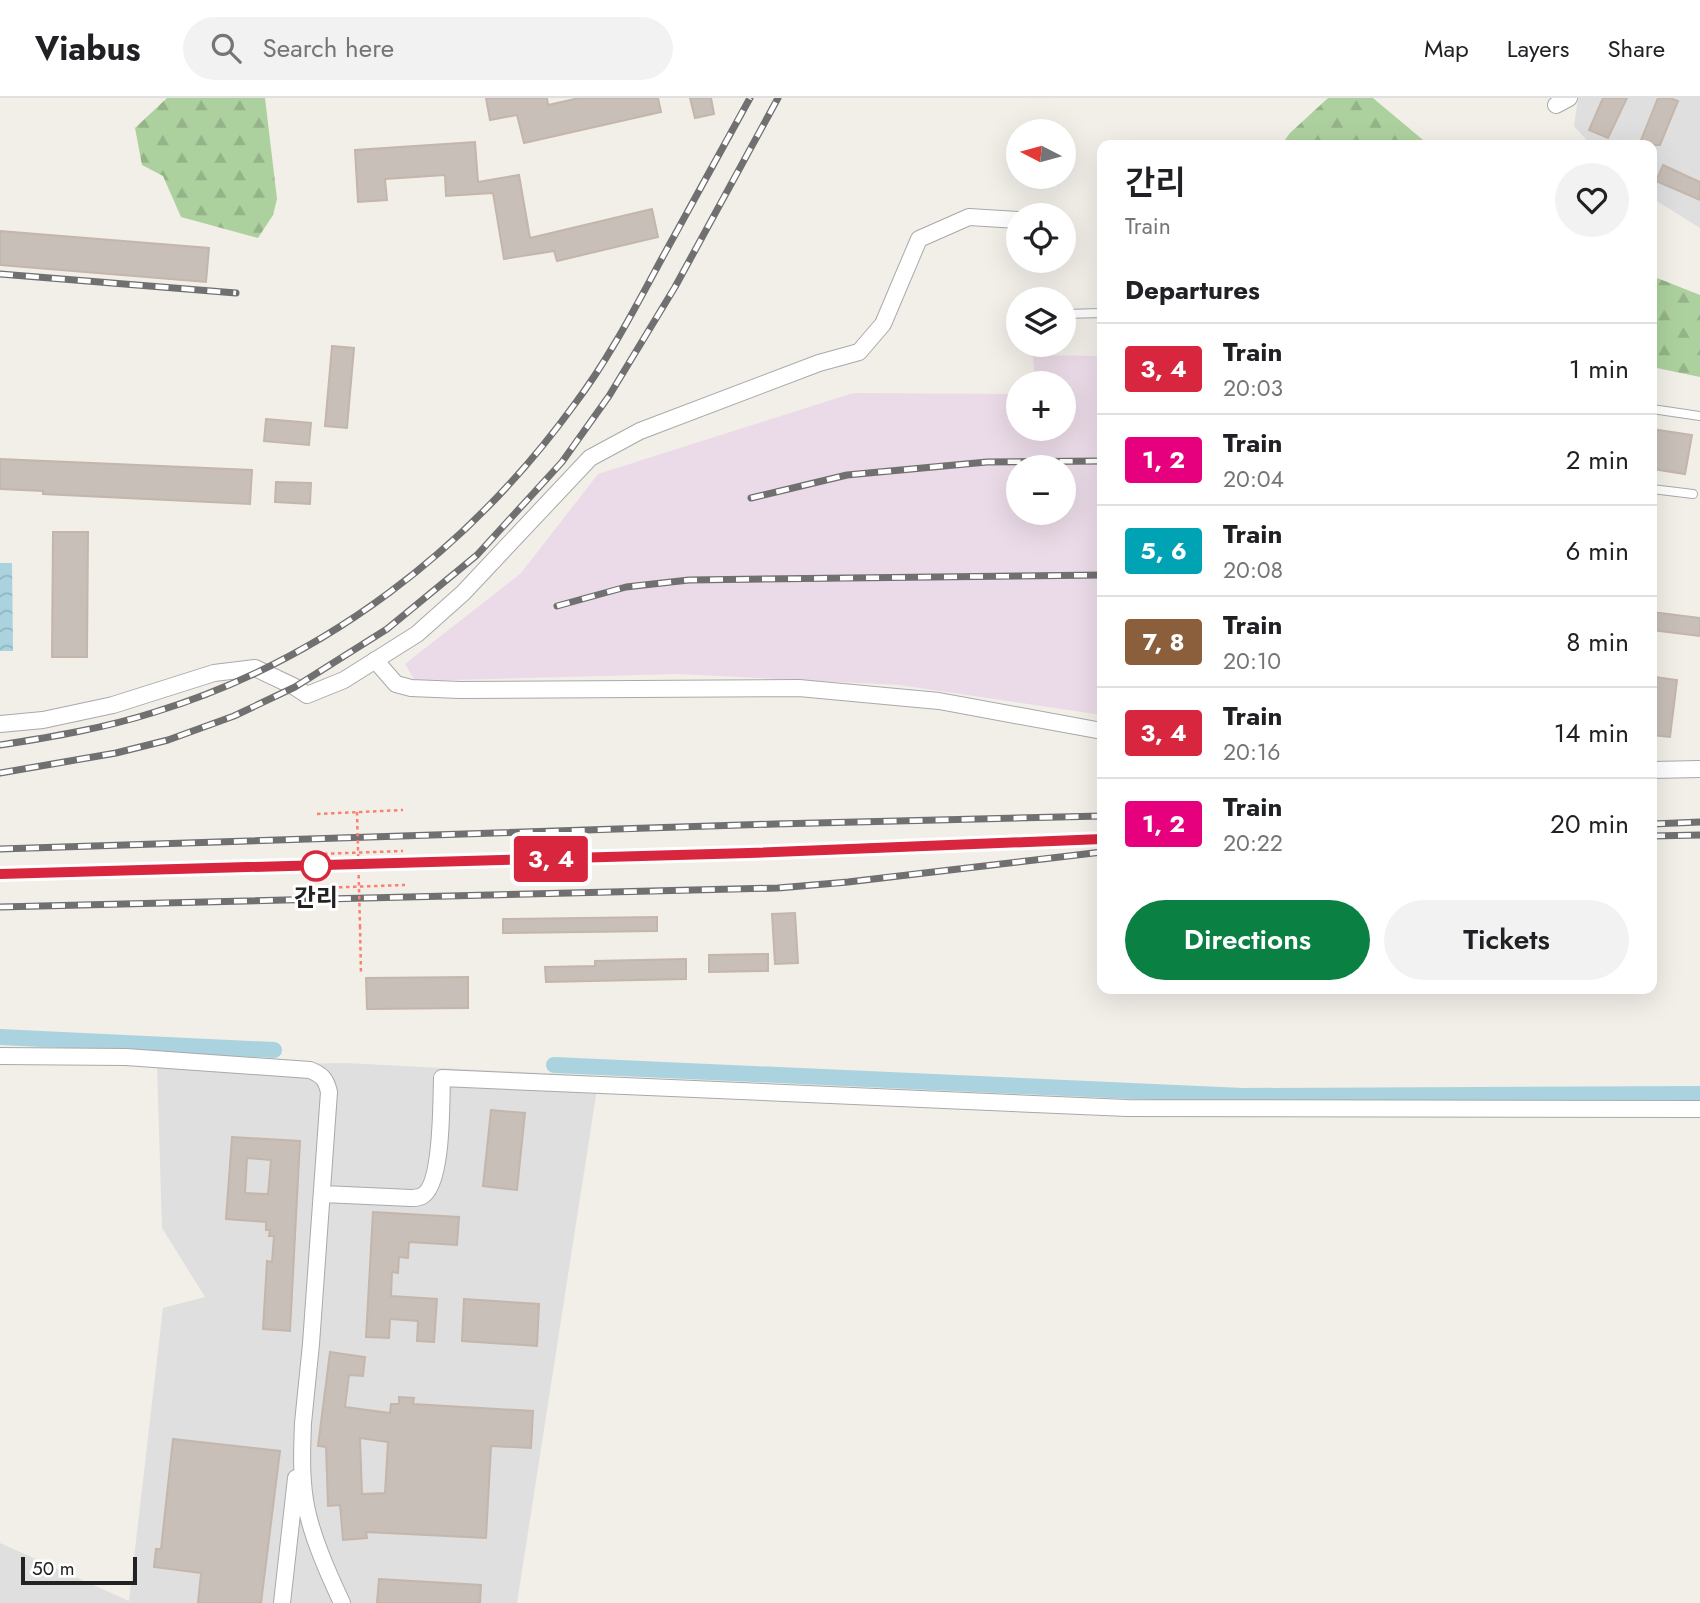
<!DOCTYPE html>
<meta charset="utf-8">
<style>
body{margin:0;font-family:Jost,"Noto Sans KR",sans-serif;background:#f2f2f2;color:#202124;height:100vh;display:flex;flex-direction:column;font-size:26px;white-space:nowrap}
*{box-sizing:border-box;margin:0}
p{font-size:23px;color:#757577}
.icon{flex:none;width:38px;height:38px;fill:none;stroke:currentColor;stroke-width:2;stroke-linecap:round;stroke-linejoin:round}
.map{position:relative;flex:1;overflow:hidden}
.sheet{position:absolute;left:1097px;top:42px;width:560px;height:854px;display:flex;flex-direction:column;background:#fff;border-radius:14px;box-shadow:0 7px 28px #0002}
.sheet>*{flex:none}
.badge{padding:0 14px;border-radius:5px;font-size:24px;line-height:46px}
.needle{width:46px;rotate:276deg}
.fabs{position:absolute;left:1006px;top:21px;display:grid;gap:14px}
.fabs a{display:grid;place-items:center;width:70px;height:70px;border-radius:50%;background:#fff;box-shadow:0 7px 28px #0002;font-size:35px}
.scale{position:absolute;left:21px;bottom:18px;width:116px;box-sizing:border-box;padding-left:7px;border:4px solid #222;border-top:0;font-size:19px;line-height:24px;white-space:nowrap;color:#222;-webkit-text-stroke:5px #fff;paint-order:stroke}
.map>.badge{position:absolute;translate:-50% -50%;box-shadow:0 0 0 4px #fff}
h2{padding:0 28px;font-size:26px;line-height:63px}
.round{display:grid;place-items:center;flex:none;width:74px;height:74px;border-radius:37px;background:#f2f2f2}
.head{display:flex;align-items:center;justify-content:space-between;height:119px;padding:0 28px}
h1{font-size:33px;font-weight:600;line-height:52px}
.button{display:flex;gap:14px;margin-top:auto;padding:14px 28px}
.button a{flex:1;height:80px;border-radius:42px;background:#0b8043;color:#fff;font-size:28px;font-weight:600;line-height:80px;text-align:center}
.button a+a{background:#f2f2f2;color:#202124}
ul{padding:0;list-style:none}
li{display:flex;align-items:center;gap:21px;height:91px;padding:0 28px;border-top:2px solid #e0e0e0}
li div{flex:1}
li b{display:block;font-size:26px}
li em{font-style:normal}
li .badge{min-width:77px;font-weight:700;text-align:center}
header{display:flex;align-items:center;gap:42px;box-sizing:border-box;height:98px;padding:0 35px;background:#fff;border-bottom:2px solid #e0e0e0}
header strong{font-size:33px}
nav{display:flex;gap:38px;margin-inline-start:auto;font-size:24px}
.search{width:490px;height:63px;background:#f2f2f2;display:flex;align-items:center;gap:18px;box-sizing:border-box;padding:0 24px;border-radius:38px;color:#757577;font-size:26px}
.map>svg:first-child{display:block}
</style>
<header>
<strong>Viabus</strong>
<div class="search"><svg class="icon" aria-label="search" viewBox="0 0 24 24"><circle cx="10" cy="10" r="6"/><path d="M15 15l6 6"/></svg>Search here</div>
<nav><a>Map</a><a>Layers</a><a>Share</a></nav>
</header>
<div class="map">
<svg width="1700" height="1505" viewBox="0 0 1700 1505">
<defs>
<pattern id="forest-firs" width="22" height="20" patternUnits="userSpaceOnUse" patternTransform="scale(1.75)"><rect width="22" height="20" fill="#add19e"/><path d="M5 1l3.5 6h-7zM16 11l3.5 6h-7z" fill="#95b388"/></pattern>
<pattern id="water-waves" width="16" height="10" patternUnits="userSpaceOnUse" patternTransform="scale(1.75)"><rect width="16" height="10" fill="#aad3df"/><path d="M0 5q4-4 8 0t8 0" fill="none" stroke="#92b5bf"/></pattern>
</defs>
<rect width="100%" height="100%" fill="#f2efe9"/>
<path fill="#e0dfdf" d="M 1578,0 L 1700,0 L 1700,130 L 1652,100 L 1652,47 L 1591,47 L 1574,28 Z
M 345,965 L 599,978 L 517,1505 L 0,1505 L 0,1445 L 129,1503 L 163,1210 L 205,1199 L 162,1130 L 157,968 Z"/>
<path fill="#ebdbe8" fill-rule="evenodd" d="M 1033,257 L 1102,258 L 1102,617 L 899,587 L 678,576 L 415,583 L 405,566 L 521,475 L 598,376 L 853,295 L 1018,296 L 1018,331 L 1064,331 L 1064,285 L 1035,285 ZM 1018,369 L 1064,369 L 1064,415 L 1018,415 Z"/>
<path fill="url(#forest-firs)" d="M 167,0 L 265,0 L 277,101 L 273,117 L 258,140 L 181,119 L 163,78 L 142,67 L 135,30 Z
M 1328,0 L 1373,0 L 1429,47 L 1281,47 L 1290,35 Z
M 1652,178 L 1700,197 L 1700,279 L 1652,269 Z"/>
<path fill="url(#water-waves)" d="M 0,465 L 12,465 L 13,553 L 0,553 Z"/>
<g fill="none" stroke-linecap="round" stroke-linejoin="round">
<path stroke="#aad3df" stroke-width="16" d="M 0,939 L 274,952
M 554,967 L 1243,998 L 1700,996"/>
</g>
<path fill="#c7bfb8" stroke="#c4b6ab" stroke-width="2" fill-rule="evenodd" d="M 486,0 L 547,0 L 548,7 L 579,0 L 658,0 L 661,14 L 524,45 L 517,17 L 490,22 Z
M 690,0 L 711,0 L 714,16 L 695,20 Z
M 1603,0 L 1627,0 L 1608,40 L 1589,32 Z
M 1658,0 L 1670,0 L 1678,3 L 1660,47 L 1639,47 Z
M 475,44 L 478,84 L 519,77 L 530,140 L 652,111 L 658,139 L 557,163 L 554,153 L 504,161 L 493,95 L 446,98 L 445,77 L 385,81 L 387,102 L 358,104 L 355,52 Z
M 1663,67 L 1700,84 L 1700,102 L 1656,83 Z
M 0,133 L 209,150 L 206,184 L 0,167 Z
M 332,248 L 354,250 L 347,330 L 325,328 Z
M 266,321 L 311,325 L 309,347 L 264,343 Z
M 1652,331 L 1692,337 L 1685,376 L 1652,371 Z
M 0,361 L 252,372 L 250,406 L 43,396 L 43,393 L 0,391 Z
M 276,384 L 311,385 L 310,406 L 275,404 Z
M 53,434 L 88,434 L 87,559 L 52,559 Z
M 1652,514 L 1700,520 L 1700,538 L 1652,532 Z
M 1655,579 L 1677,582 L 1670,639 L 1652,637 Z
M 795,815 L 798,865 L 775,866 L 772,816 Z
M 657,819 L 657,833 L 503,835 L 503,821 Z
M 768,856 L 768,873 L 709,874 L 709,857 Z
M 686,861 L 686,881 L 546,884 L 545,869 L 595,868 L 595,863 Z
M 468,879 L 468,910 L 367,911 L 366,880 Z
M 491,1012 L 525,1015 L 517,1092 L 483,1088 Z
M 232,1039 L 300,1043 L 290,1233 L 263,1231 L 267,1163 L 272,1164 L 274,1138 L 269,1138 L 270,1132 L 266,1132 L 266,1124 L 226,1121 ZM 247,1060 L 271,1062 L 268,1096 L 245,1095 Z
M 373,1114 L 459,1119 L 457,1147 L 409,1144 L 408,1160 L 399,1159 L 398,1175 L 392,1174 L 391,1198 L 437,1201 L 434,1244 L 417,1243 L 418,1223 L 390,1221 L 389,1240 L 366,1239 Z
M 464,1201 L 539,1206 L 537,1248 L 462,1243 Z
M 330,1254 L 365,1259 L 363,1278 L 349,1277 L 345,1309 L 390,1315 L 391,1306 L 399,1306 L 399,1299 L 414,1300 L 413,1306 L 533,1313 L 531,1350 L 491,1348 L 486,1440 L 366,1434 L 367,1440 L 343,1442 L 340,1407 L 328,1408 L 326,1349 L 318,1348 ZM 360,1340 L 388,1344 L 385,1395 L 362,1396 Z
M 173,1341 L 280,1353 L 261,1505 L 198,1505 L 201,1475 L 154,1469 L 156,1451 L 161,1451 Z
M 379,1481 L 481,1487 L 480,1505 L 377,1505 Z"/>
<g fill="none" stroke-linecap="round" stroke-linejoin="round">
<defs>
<path id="service" d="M 1064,216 L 1102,215
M 1652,311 L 1700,318
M 1652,391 L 1693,396"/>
<path id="minor" d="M 1556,7 L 1569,0
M 375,562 L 396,586 L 411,590 L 460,592 L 799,590 L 939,603 L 1102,633
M 0,626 L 43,622 L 113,607 L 214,575 L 255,570 L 295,589 L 307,597 L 344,582 L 417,536 L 463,495 L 590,360 L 640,333 L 819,265 L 859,254 L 883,226 L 919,141 L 969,119 L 1018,122
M 1652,672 L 1700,671
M 0,958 L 126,959 L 310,972 C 322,977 326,981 329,994 L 311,1246 L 303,1325 C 302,1351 301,1377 305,1402 C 310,1435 328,1475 342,1505
M 323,1096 L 411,1100 C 414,1100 418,1100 422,1098 C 443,1087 441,1004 442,980 L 1127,1010 L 1700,1011
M 282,1505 L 296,1380"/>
</defs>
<use href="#service" stroke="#a9a9a9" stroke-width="10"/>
<use href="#minor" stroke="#a9a9a9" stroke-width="18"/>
<path stroke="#fa8072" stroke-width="2.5" stroke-dasharray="3.5 3.5" stroke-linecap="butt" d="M 317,716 L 403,712
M 317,756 L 403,753
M 318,790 L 405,787
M 360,828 L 361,876"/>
<use href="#service" stroke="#fff" stroke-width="8"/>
<use href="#minor" stroke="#fff" stroke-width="16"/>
<defs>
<path id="rail" d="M 0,176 L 236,195
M 751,400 L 847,377 L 987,364 L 1102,363
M 557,508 L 626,489 L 689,482 L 1102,477
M 0,647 C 52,639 105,630 155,614 C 325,562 470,450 574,307 C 608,262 634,212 661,162 C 691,108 720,54 750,0
M 0,675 L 116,655 L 168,642 L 234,618 L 295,589 L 387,531 L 477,457 L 562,364 L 609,298 L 675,189 L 778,0
M 1652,726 L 1700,724
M 1652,738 L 1700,737
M 0,751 L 775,726 L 1102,718
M 0,776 L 776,754 L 1102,741
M 0,809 L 778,790 L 848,784 L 1102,754"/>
</defs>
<use href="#rail" stroke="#707070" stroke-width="7"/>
<use href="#rail" stroke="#fff" stroke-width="4.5" stroke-dasharray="13" stroke-linecap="butt"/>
<path stroke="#fa8072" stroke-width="2.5" stroke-dasharray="3.5 3.5" stroke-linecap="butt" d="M 357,714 L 360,828"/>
</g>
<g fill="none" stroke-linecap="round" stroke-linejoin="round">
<defs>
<path id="line" d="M 0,776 L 749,755 L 1102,741"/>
</defs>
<use href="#line" stroke="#fff" stroke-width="16"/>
<use href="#line" stroke="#d7263d" stroke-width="10"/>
</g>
<circle fill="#fff" stroke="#d7263d" stroke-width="3.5" cx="316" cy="768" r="14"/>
<g text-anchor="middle" stroke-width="6" stroke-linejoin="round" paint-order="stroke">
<g font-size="24" font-weight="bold" fill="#222" stroke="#fff">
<text x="316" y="808">간리</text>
</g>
</g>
</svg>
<div class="fabs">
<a><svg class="needle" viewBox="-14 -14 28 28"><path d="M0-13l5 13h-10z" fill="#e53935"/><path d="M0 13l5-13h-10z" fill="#757577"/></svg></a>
<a><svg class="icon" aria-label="locate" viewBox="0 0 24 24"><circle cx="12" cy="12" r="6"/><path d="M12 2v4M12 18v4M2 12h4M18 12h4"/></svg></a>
<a><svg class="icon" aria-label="layers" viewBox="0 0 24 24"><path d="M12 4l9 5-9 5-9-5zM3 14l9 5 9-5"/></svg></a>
<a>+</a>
<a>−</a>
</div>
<div class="scale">50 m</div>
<b class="badge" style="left:551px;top:761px;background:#d7263d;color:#fff">3, 4</b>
<section class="sheet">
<div class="head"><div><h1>간리</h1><p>Train</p></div><a class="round"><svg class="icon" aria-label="heart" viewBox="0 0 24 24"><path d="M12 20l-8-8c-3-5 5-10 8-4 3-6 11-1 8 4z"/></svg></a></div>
<h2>Departures</h2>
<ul>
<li><span class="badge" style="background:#d7263d;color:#fff">3, 4</span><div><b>Train</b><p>20:03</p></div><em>1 min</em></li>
<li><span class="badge" style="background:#e6007e;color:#fff">1, 2</span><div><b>Train</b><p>20:04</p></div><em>2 min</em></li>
<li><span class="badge" style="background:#00a3b4;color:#fff">5, 6</span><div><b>Train</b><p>20:08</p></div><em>6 min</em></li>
<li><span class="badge" style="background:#8b5e3c;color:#fff">7, 8</span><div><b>Train</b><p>20:10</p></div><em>8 min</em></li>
<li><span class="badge" style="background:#d7263d;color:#fff">3, 4</span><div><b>Train</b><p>20:16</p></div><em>14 min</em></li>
<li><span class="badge" style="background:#e6007e;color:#fff">1, 2</span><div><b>Train</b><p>20:22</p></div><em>20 min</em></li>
</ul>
<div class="button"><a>Directions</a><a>Tickets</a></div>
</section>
</div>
